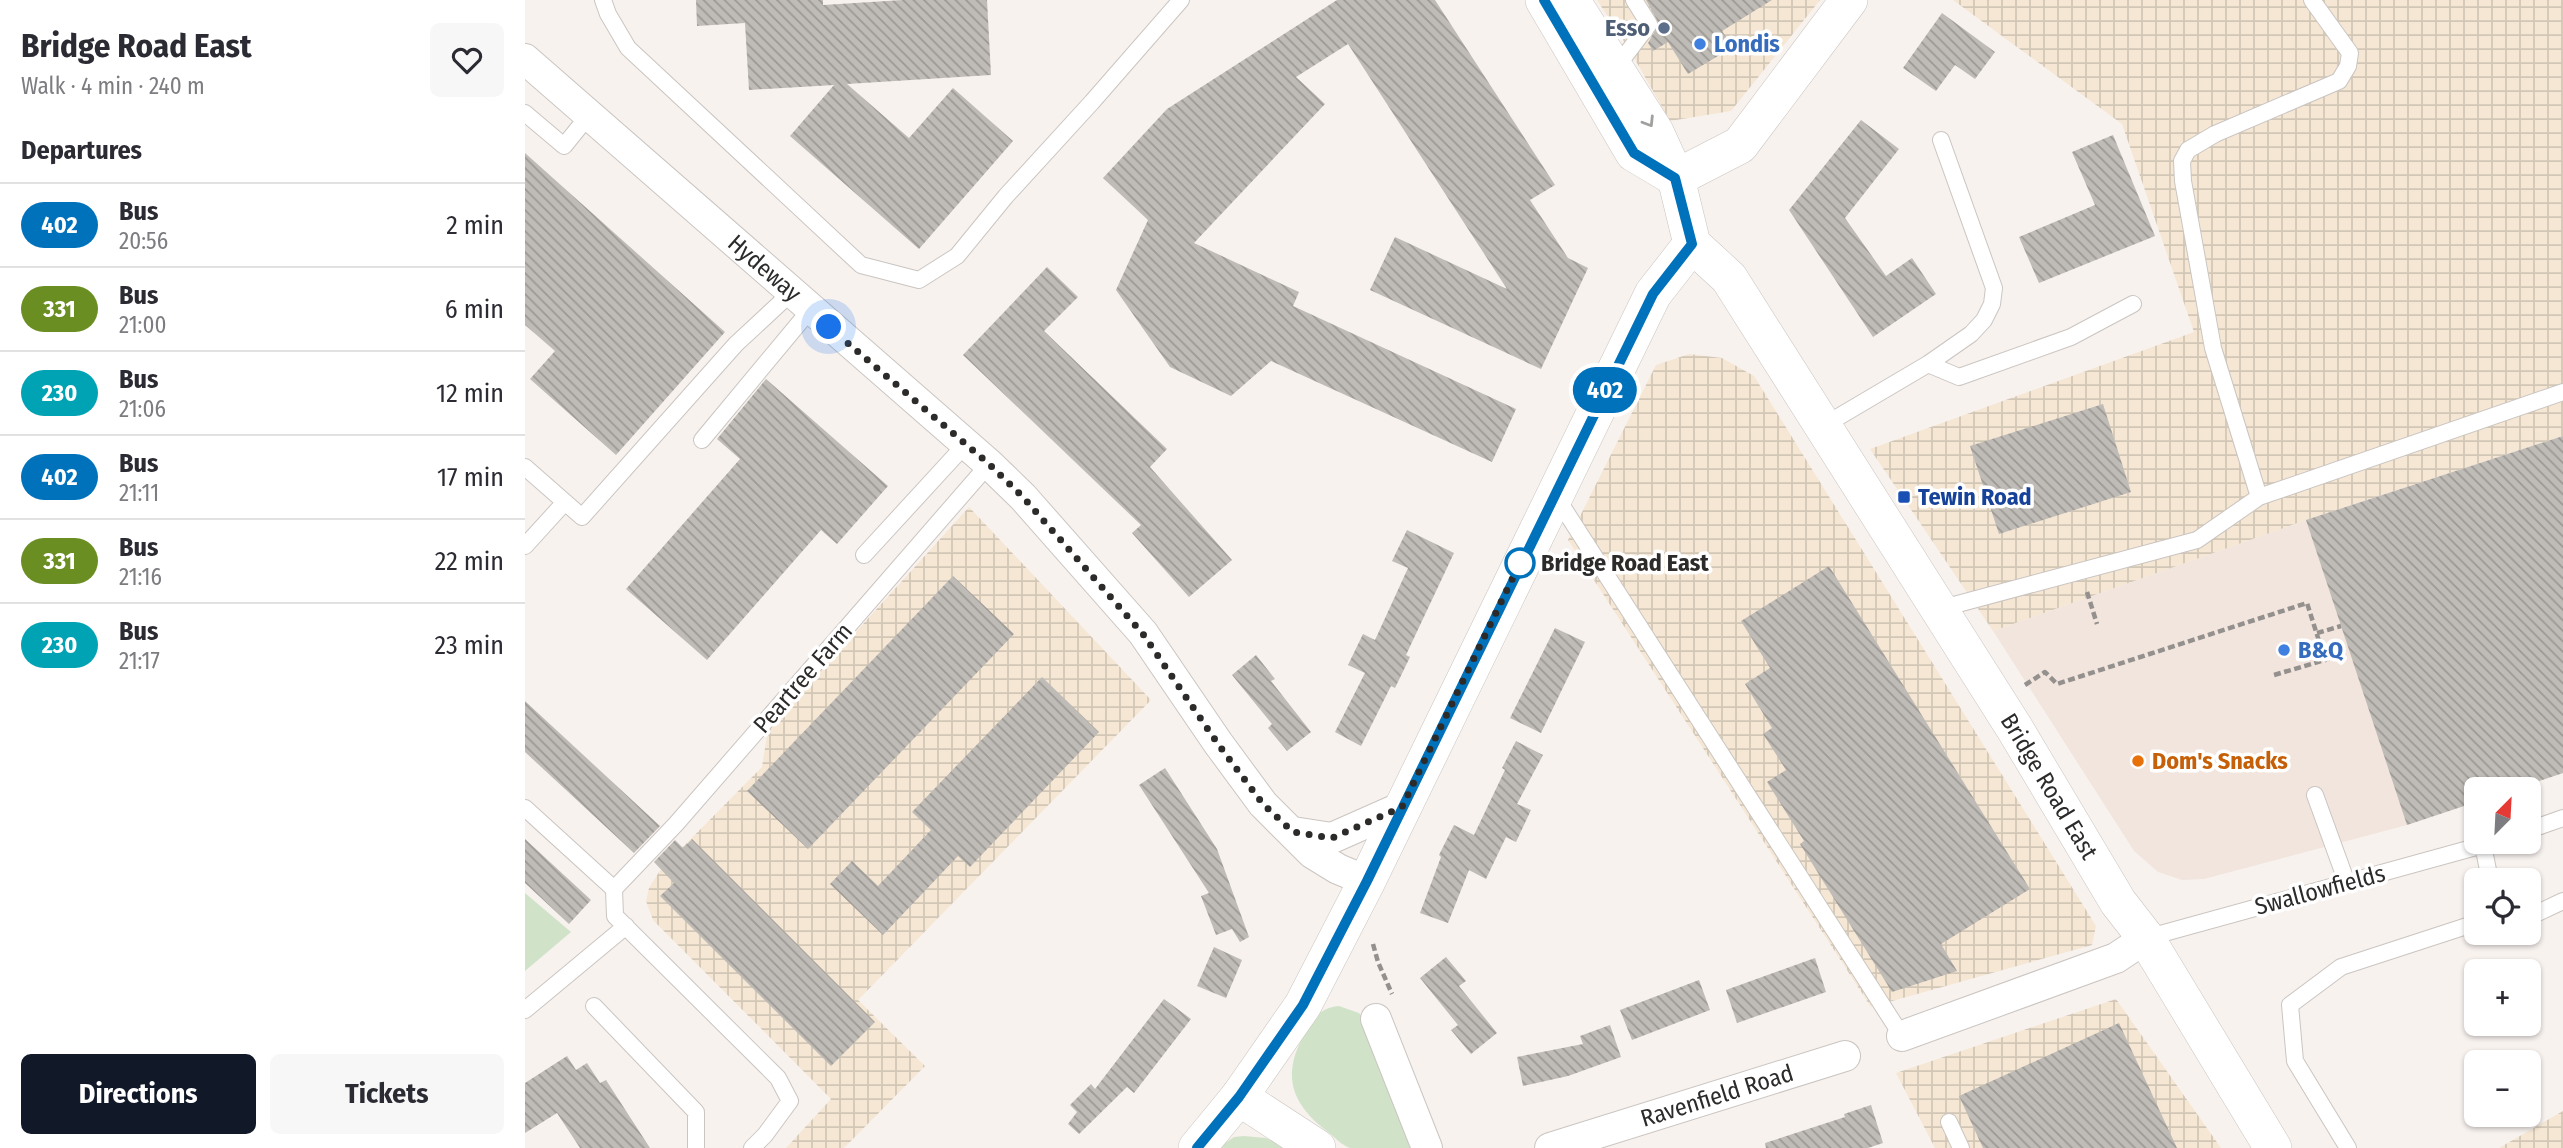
<!DOCTYPE html>
<meta charset="utf-8">
<style>
body{margin:0;font-family:"Fira Sans Condensed",sans-serif;background:#f7f7f7;color:#2b2b33;height:100vh;display:flex;flex-direction:column;font-size:26px;white-space:nowrap}
*{box-sizing:border-box;margin:0}
p{font-size:23px;color:#7c7c81}
.icon{flex:none;width:38px;height:38px;fill:none;stroke:currentColor;stroke-width:2;stroke-linecap:round;stroke-linejoin:round}
.map{position:relative;flex:1;overflow:hidden}
.details{display:flex;flex-direction:column;background:#fff;width:525px}
.details>*{flex:none}
.badge{padding:0 14px;border-radius:23px;font-size:24px;line-height:46px}
.needle{width:46px;rotate:24deg}
.controls{position:absolute;left:1939px;top:777px;display:grid;gap:14px}
.controls a{display:grid;place-items:center;width:77px;height:77px;border-radius:10px;background:#fff;box-shadow:0 2px 5px #0004;font-size:35px}
.you{position:absolute;width:35px;height:35px;margin:-18px;border:5px solid #fff;border-radius:50%;background:#1a73e8;box-shadow:0 0 0 10px #1a73e833}
.map>.badge{position:absolute;translate:-50% -50%;box-shadow:0 0 0 4px #fff}
h2{padding:0 21px;font-size:26px;line-height:63px}
.round{display:grid;place-items:center;flex:none;width:74px;height:74px;border-radius:10px;background:#f7f7f7}
.overview{display:flex;align-items:center;justify-content:space-between;height:119px;padding:0 21px}
h1{font-size:33px;font-weight:700;line-height:52px}
.primary-button{display:flex;gap:14px;margin-top:auto;padding:14px 21px}
.primary-button a{flex:1;height:80px;border-radius:10px;background:#111827;color:#fff;font-size:28px;font-weight:700;line-height:80px;text-align:center}
.primary-button a+a{background:#f7f7f7;color:#2b2b33}
ul{padding:0;list-style:none}
li{display:flex;align-items:center;gap:21px;height:84px;padding:0 21px;border-top:2px solid #e1e1e2}
li div{flex:1}
li b{display:block;font-size:26px}
li em{font-style:normal}
li .badge{min-width:77px;font-weight:700;text-align:center}
main{display:flex;flex:1;min-height:0}
.map>svg:first-child{display:block}
</style>
<main>
<section class="details">
<div class="overview"><div><h1>Bridge Road East</h1><p>Walk · 4 min · 240 m</p></div><a class="round"><svg class="icon" aria-label="heart" viewBox="0 0 24 24"><path d="M12 20l-8-8c-3-5 5-10 8-4 3-6 11-1 8 4z"/></svg></a></div>
<h2>Departures</h2>
<ul>
<li><span class="badge" style="background:#0072bc;color:#fff">402</span><div><b>Bus</b><p>20:56</p></div><em>2 min</em></li>
<li><span class="badge" style="background:#6b8e23;color:#fff">331</span><div><b>Bus</b><p>21:00</p></div><em>6 min</em></li>
<li><span class="badge" style="background:#00a3b4;color:#fff">230</span><div><b>Bus</b><p>21:06</p></div><em>12 min</em></li>
<li><span class="badge" style="background:#0072bc;color:#fff">402</span><div><b>Bus</b><p>21:11</p></div><em>17 min</em></li>
<li><span class="badge" style="background:#6b8e23;color:#fff">331</span><div><b>Bus</b><p>21:16</p></div><em>22 min</em></li>
<li><span class="badge" style="background:#00a3b4;color:#fff">230</span><div><b>Bus</b><p>21:17</p></div><em>23 min</em></li>
</ul>
<div class="primary-button"><a>Directions</a><a>Tickets</a></div>
</section>
<div class="map">
<svg width="2038" height="1148" viewBox="0 0 2038 1148">
<defs>
<pattern id="industrial-grid" width="8" height="8" patternUnits="userSpaceOnUse" patternTransform="scale(1.75)"><rect width="8" height="8" fill="#f5e7d4"/><path d="M0 4h8M4 0v8" fill="none" stroke="#d2c6b6"/></pattern>
<pattern id="building-back-hatch" width="6" height="6" patternUnits="userSpaceOnUse" patternTransform="scale(1.75)"><rect width="6" height="6" fill="#bfbbb6"/><path d="M-1 5l2 2M0 0l6 6M5-1l2 2" fill="none" stroke="#9c9894"/></pattern>
</defs>
<rect width="100%" height="100%" fill="#f8f2ef"/>
<path fill="#f2e5dd" d="M 2038,436 L 2038,773 L 1990,789 L 1951,789 L 1951,802 L 1882,825 L 1679,879 L 1657,880 L 1633,872 L 1609,851 L 1468,631 L 1781,520 Z"/>
<path fill="url(#industrial-grid)" d="M 1072,0 L 1295,0 L 1206,111 L 1145,121 L 1104,49 Z
M 1428,0 L 2038,0 L 2038,436 L 1781,520 L 1468,631 L 1345,449 L 1669,332 L 1597,124 Z
M 1164,354 L 1197,358 L 1229,376 L 1571,926 L 1567,945 L 1346,1007 L 1043,540 L 1131,365 Z
M 444,507 L 626,700 L 333,1000 L 400,1066 L 319,1148 L 261,1148 L 306,1099 L 128,920 L 121,901 L 124,888 L 136,869 L 237,767 L 243,729 Z
M 1591,999 L 1696,1148 L 1410,1148 L 1371,1073 Z
M 2038,1111 L 2038,1148 L 1974,1148 Z"/>
<path fill="#d0e3c9" d="M 0,893 L 46,932 L 0,971 Z
M 814,1006 L 834,1013 L 841,1022 L 890,1148 C 874,1148 840,1148 825,1148 C 818,1146 809,1137 803,1132 C 764,1103 756,1072 782,1030 C 791,1015 796,1008 814,1006 Z
M 719,1136 L 741,1138 L 762,1148 L 693,1148 L 709,1137 Z"/>
<path fill="url(#building-back-hatch)" d="M 171,0 L 298,0 L 298,5 L 378,0 L 462,0 L 466,75 L 322,84 L 384,138 L 428,88 L 488,141 L 394,249 L 265,136 L 309,85 L 224,90 L 220,23 L 172,26 Z
M 812,0 L 910,0 L 1030,185 L 1005,200 L 1043,258 L 1063,268 L 1016,369 L 845,290 L 870,237 L 982,289 L 823,44 L 771,77 L 800,104 L 669,243 L 774,292 L 768,306 L 991,409 L 967,462 L 746,361 L 706,396 L 645,367 L 591,290 L 623,220 L 578,178 L 642,109 Z
M 1121,0 L 1247,0 L 1197,31 L 1208,47 L 1163,74 L 1143,42 L 1128,51 L 1123,43 L 1134,24 Z
M 1417,13 L 1470,52 L 1450,79 L 1430,65 L 1411,91 L 1378,68 Z
M 1336,120 L 1374,149 L 1320,218 L 1361,276 L 1387,258 L 1411,294 L 1348,337 L 1264,210 Z
M 1588,135 L 1630,236 L 1514,283 L 1494,237 L 1570,205 L 1547,152 Z
M 0,153 L 200,332 L 91,455 L 5,379 L 30,351 L 0,325 Z
M 522,267 L 553,297 L 519,331 L 642,449 L 625,467 L 707,560 L 664,597 L 607,533 L 616,525 L 438,355 Z
M 241,379 L 363,486 L 312,544 L 296,530 L 182,660 L 101,589 L 215,459 L 192,439 Z
M 1578,404 L 1606,492 L 1474,534 L 1445,446 Z
M 2038,436 L 2038,773 L 1990,789 L 1951,789 L 1951,802 L 1882,825 L 1781,520 Z
M 882,530 L 929,553 L 881,655 L 885,657 L 870,688 L 866,686 L 836,746 L 810,732 L 840,673 L 823,665 L 838,634 L 850,640 L 883,568 L 867,561 Z
M 1304,566 L 1505,889 L 1416,944 L 1432,971 L 1367,992 L 1275,844 L 1279,841 L 1242,782 L 1261,770 L 1238,734 L 1247,728 L 1220,684 L 1245,668 L 1216,621 Z
M 428,576 L 489,634 L 283,849 L 222,791 Z
M 1030,628 L 1060,642 L 1016,733 L 985,718 Z
M 731,655 L 750,679 L 746,681 L 786,732 L 762,751 L 743,728 L 747,724 L 707,675 Z
M 517,677 L 574,732 L 445,867 L 433,856 L 358,935 L 305,884 L 327,861 L 353,886 L 406,830 L 387,812 Z
M 0,701 L 135,826 L 109,853 L 0,752 Z
M 991,741 L 1018,755 L 992,804 L 1006,810 L 991,842 L 981,837 L 961,879 L 944,870 L 923,923 L 895,913 L 916,857 L 914,855 L 929,825 L 949,835 L 980,770 L 977,768 Z
M 640,768 L 692,849 L 724,937 L 715,942 L 707,929 L 691,935 L 676,896 L 684,893 L 614,785 Z
M 0,839 L 66,900 L 44,924 L 0,883 Z
M 167,839 L 350,1022 L 306,1066 L 135,896 L 149,883 L 129,862 L 150,840 L 158,848 Z
M 689,947 L 717,960 L 701,998 L 672,986 Z
M 921,957 L 941,981 L 934,986 L 972,1033 L 946,1054 L 926,1030 L 933,1025 L 895,978 Z
M 1290,958 L 1301,992 L 1212,1023 L 1201,990 Z
M 1174,980 L 1185,1010 L 1107,1040 L 1095,1010 Z
M 639,999 L 666,1019 L 609,1093 L 602,1087 L 554,1134 L 543,1124 L 552,1112 L 545,1105 L 566,1084 L 570,1089 Z
M 1594,1023 L 1652,1148 L 1458,1148 L 1434,1096 Z
M 1085,1025 L 1096,1057 L 1043,1076 L 998,1086 L 992,1057 L 1058,1044 L 1055,1036 Z
M 42,1056 L 51,1070 L 62,1063 L 75,1083 L 81,1080 L 125,1148 L 55,1148 L 32,1113 L 0,1133 L 0,1083 Z
M 1346,1105 L 1358,1143 L 1343,1148 L 1241,1148 L 1240,1143 L 1320,1117 L 1319,1114 Z"/>
<g fill="none" stroke-linecap="round" stroke-linejoin="round">
<defs>
<path id="service" d="M 78,0 L 83,14 L 103,48 L 336,265 L 394,280 L 432,256 L 481,196 L 567,102 L 656,0
M 1090,69 L 1124,24 L 1109,0
M 0,113 L 39,146 L 64,115
M 1403,364 L 1434,377 L 1546,337 L 1608,304
M 1298,426 L 1403,364 L 1446,334 L 1459,320 L 1467,304 L 1469,288 L 1416,140
M 177,440 L 285,310
M 0,467 L 57,517 L 211,344 L 266,293
M 1030,495 L 1377,1036
M 1734,497 L 1688,348 L 1658,181 L 1657,161 L 1663,150 L 1690,134 L 1814,81 L 1823,66 L 1825,53 L 1787,0
M 0,546 L 40,502
M 339,555 L 440,445
M 1414,609 L 1672,540 L 1734,497 L 2038,392
M 1790,795 L 1822,883
M 0,808 L 89,889 L 90,916 L 253,1078 L 265,1101 L 240,1135 L 227,1148
M 2004,830 L 2038,818
M 1958,845 L 1965,880
M 89,889 L 151,824 L 464,464
M 2004,917 L 2038,901
M 1621,938 L 1969,842
M 69,1006 L 171,1112 L 171,1148
M 0,1010 L 101,926
M 1424,1122 L 1436,1148
M 1823,1148 L 1770,1061 L 1765,1005 L 1816,967 L 1951,923"/>
<g id="minor">
<path id="s1" d="M 0,59 L 464,464 L 498,497 L 618,633 L 693,743 L 738,804 L 787,853 L 813,869 L 842,881"/>
<path d="M 768,832 L 807,838 L 877,807"/>
<path d="M 851,1019 L 902,1148"/>
<path d="M 1377,1036 L 1591,958 L 1621,938"/>
<path id="s2" d="M 1025,1148 L 1320,1056"/>
</g>
<g id="tertiary">
<path d="M 1019,0 L 1109,153 L 1151,178"/>
<path id="s3" d="M 1046,0 L 1130,132 L 1151,178 L 1167,244 L 1204,278 L 1490,729 L 1593,902 L 1621,938 L 1748,1148"/>
<path d="M 1151,178 L 1215,145 L 1324,0"/>
<path d="M 714,1097 L 792,1148"/>
<path d="M 672,1148 L 714,1097 L 778,1005 L 842,881 L 1128,294 L 1167,244"/>
</g>
</defs>
<use href="#service" stroke="#cac5c1" stroke-width="18"/>
<use href="#minor" stroke="#cac5c1" stroke-width="32"/>
<use href="#tertiary" stroke="#cac5c1" stroke-width="38"/>
<path stroke="#94908e" stroke-width="4.5" stroke-dasharray="7 3.5" stroke-linecap="butt" d="M 1562,592 L 1572,624
M 1792,633 L 1816,626
M 1500,685 L 1520,672 L 1532,684 L 1782,603 L 1800,660 L 1749,675
M 848,944 L 853,962 L 867,994"/>
<use href="#service" stroke="#fff" stroke-width="16"/>
<use href="#minor" stroke="#fff" stroke-width="30"/>
<use href="#tertiary" stroke="#fff" stroke-width="37"/>
</g>
<defs><path id="oneway-chevron" d="M-2-3.5L2.5 0L-2 3.5" fill="none" stroke-width="1.6" stroke-linecap="round" stroke-linejoin="round" transform="scale(1.75)"/></defs>
<use stroke="#a0a09f" href="#oneway-chevron" transform="translate(1124 122) rotate(58)"/>
<g fill="none" stroke-linecap="round" stroke-linejoin="round">
<defs>
<path id="line" d="M 672,1148 L 714,1097 L 778,1005 L 842,881 L 1128,294 L 1167,244 L 1150,178 L 1109,153 L 1019,0"/>
</defs>
<use href="#line" stroke="#fff" stroke-width="16"/>
<use href="#line" stroke="#0072bc" stroke-width="10"/>
<path stroke="#2d2b2a" stroke-width="7" stroke-dasharray="0 12.6" d="M 304,327 L 464,464 L 498,497 L 618,634 L 693,744 L 738,804 L 768,832 L 807,838 L 877,807 L 995,563"/>
</g>
<circle fill="#5c6f8a" stroke="#fff" stroke-width="2.5" cx="1139" cy="28" r="7"/>
<g fill="#3f7fe0" stroke="#fff" stroke-width="2.5">
<circle cx="1175" cy="44" r="7"/>
<circle cx="1759" cy="650" r="7"/>
</g>
<rect fill="#1a4fb4" stroke="#fff" stroke-width="2.5" x="1372" y="490" width="14" height="14" rx="3.5"/>
<circle fill="#fff" stroke="#0072bc" stroke-width="3.5" cx="995" cy="563" r="14"/>
<circle fill="#e8710a" stroke="#fff" stroke-width="2.5" cx="1613" cy="761" r="7"/>
<g text-anchor="middle" stroke-width="7" stroke-linejoin="round" paint-order="stroke">
<g font-size="24" font-weight="bold" fill="#4e5e75" stroke="#fff" text-anchor="end">
<text x="1125" y="36">Esso</text>
</g>
<g font-size="24" font-weight="bold" fill="#366cbe" stroke="#fff" text-anchor="start">
<text x="1189" y="52">Londis</text>
<text x="1773" y="658">B&amp;Q</text>
</g>
<g font-size="24" fill="#2d2b2a" stroke="#fff">
<text dy="8" stroke="none"><textPath href="#s1" startOffset="318">Hydeway</textPath></text>
<text transform="translate(278 678) rotate(-49)" y="8">Peartree Farm</text>
<text dy="8" stroke="none"><textPath href="#s3" startOffset="926">Bridge Road East</textPath></text>
<text transform="translate(1795 890) rotate(-15)" y="8">Swallowfields</text>
<text dy="8" stroke="none"><textPath href="#s2" startOffset="175">Ravenfield Road</textPath></text>
</g>
<g font-size="24" font-weight="bold" fill="#164399" stroke="#fff" text-anchor="start">
<text x="1393" y="505">Tewin Road</text>
</g>
<g font-size="24" font-weight="bold" fill="#2d2b2a" stroke="#fff" text-anchor="start">
<text x="1016" y="571">Bridge Road East</text>
</g>
<g font-size="24" font-weight="bold" fill="#c56008" stroke="#fff" text-anchor="start">
<text x="1627" y="769">Dom's Snacks</text>
</g>
</g>
</svg>
<div class="controls">
<a><svg class="needle" viewBox="-14 -14 28 28"><path d="M0-13l5 13h-10z" fill="#e53935"/><path d="M0 13l5-13h-10z" fill="#7c7c81"/></svg></a>
<a><svg class="icon" aria-label="locate" viewBox="0 0 24 24"><circle cx="12" cy="12" r="6"/><path d="M12 2v4M12 18v4M2 12h4M18 12h4"/></svg></a>
<a>+</a>
<a>−</a>
</div>
<div class="you" style="left:304px;top:327px"></div>
<b class="badge" style="left:1080px;top:390px;background:#0072bc;color:#fff">402</b>
</div>
</main>
